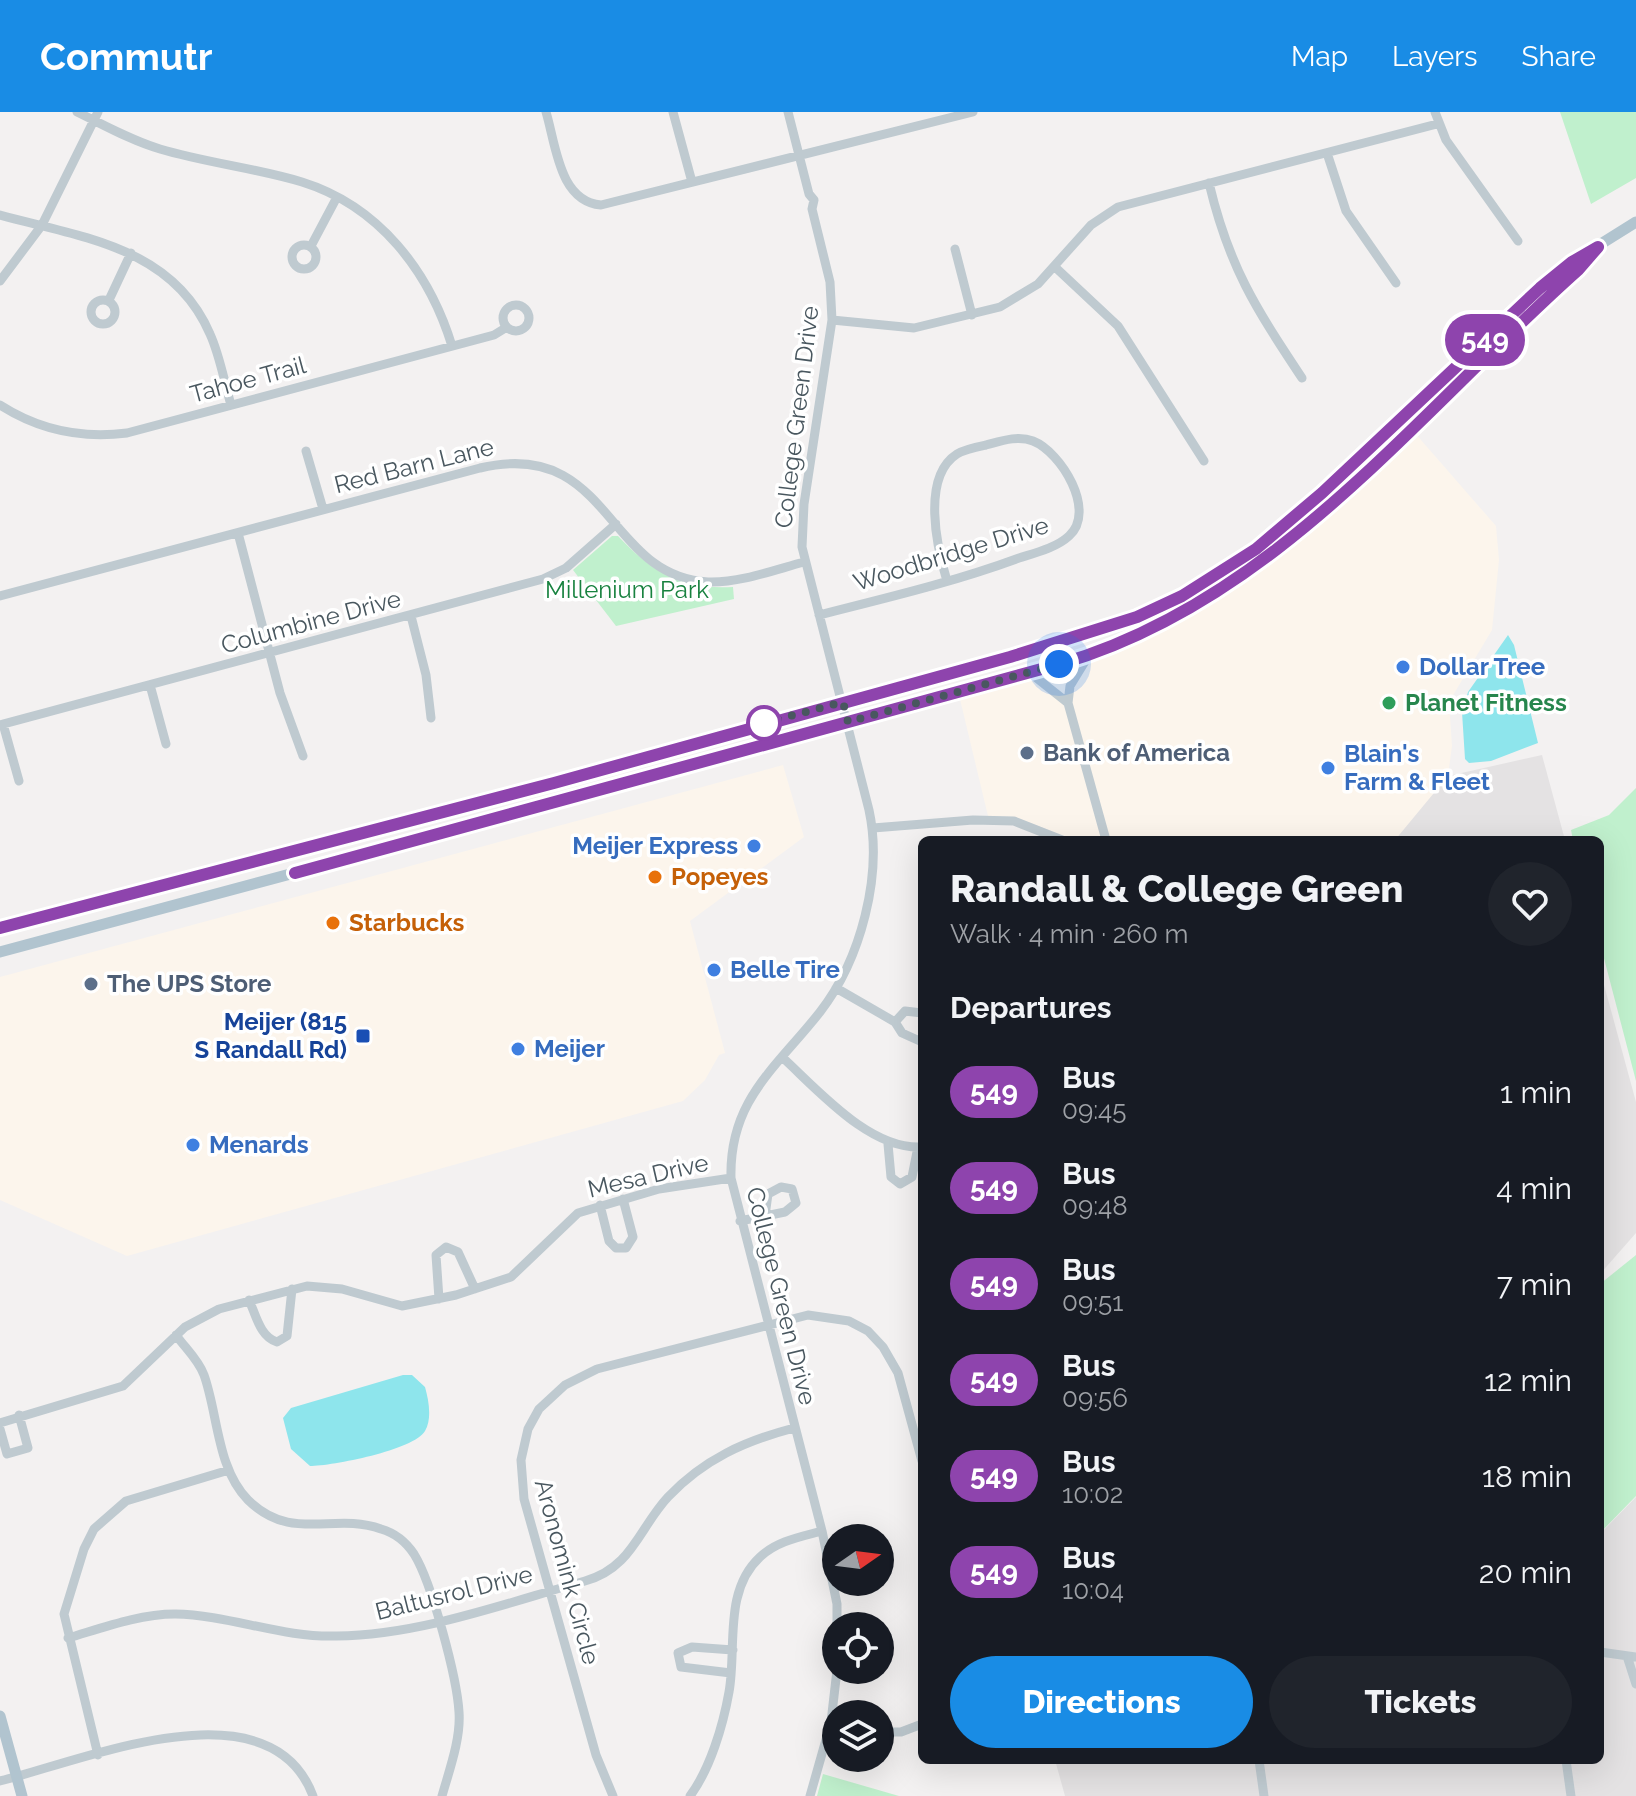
<!DOCTYPE html>
<meta charset="utf-8">
<style>
body{margin:0;font-family:Raleway,sans-serif;background:#20242c;color:#f1f3f6;height:100vh;display:flex;flex-direction:column;font-size:30px;white-space:nowrap}
*{box-sizing:border-box;margin:0}
p{font-size:26px;color:#9ea1a6}
.icon{flex:none;width:44px;height:44px;fill:none;stroke:currentColor;stroke-width:2;stroke-linecap:round;stroke-linejoin:round}
.map{position:relative;flex:1;overflow:hidden}
.side{position:absolute;left:918px;top:724px;width:686px;height:928px;display:flex;flex-direction:column;background:#171b24;border-radius:12px;box-shadow:0 8px 32px #0002}
.side>*{flex:none}
.badge{padding:0 16px;border-radius:26px;font-size:28px;line-height:52px}
.needle{width:52px;rotate:76deg}
.tools{position:absolute;left:822px;top:1412px;display:grid;gap:16px}
.tools a{display:grid;place-items:center;width:72px;height:72px;border-radius:50%;background:#171b24;box-shadow:0 8px 32px #0002;font-size:40px}
.you{position:absolute;width:40px;height:40px;margin:-20px;border:6px solid #fff;border-radius:50%;background:#1a73e8;box-shadow:0 0 0 12px #1a73e833}
.map>.badge{position:absolute;translate:-50% -50%;box-shadow:0 0 0 4px #fff}
h2{padding:0 32px;font-size:30px;line-height:72px}
.round{display:grid;place-items:center;flex:none;width:84px;height:84px;border-radius:42px;background:#20242c}
.overview{display:flex;align-items:center;justify-content:space-between;height:136px;padding:0 32px}
h1{font-size:38px;font-weight:800;line-height:60px}
.cta{display:flex;gap:16px;margin-top:auto;padding:16px 32px}
.cta a{flex:1;height:92px;border-radius:48px;background:#198ce5;color:#fff;font-size:32px;font-weight:800;line-height:92px;text-align:center}
.cta a+a{background:#20242c;color:#f1f3f6}
ul{padding:0;list-style:none}
li{display:flex;align-items:center;gap:24px;height:96px;padding:0 32px}
li div{flex:1}
li b{display:block;font-size:30px}
li em{font-style:normal}
li .badge{min-width:88px;font-weight:700;text-align:center}
header{display:flex;align-items:center;gap:48px;box-sizing:border-box;height:112px;padding:0 40px;background:#198ce5;color:#fff}
header strong{font-size:38px}
nav{display:flex;gap:44px;margin-inline-start:auto;font-size:28px}
.map>svg:first-child{display:block}
</style>
<header>
<strong>Commutr</strong>
<nav><a>Map</a><a>Layers</a><a>Share</a></nav>
</header>
<div class="map">
<svg width="1636" height="1684" viewBox="0 0 1636 1684">
<rect width="100%" height="100%" fill="#f3f1f1"/>
<path fill="#fcf5ec" d="M 1414,320 L 1496,414 L 1499,448 L 1492,518 L 1449,590 L 1452,634 L 1448,664 L 1397,728 L 1112,728 L 1110,724 L 1075,728 L 1015,705 L 988,704 L 959,583 L 1093,548 L 1171,516 L 1245,470 L 1295,431 Z
M 783,653 L 804,725 L 690,809 L 725,941 L 719,943 L 705,968 L 683,989 L 127,1144 L 0,1088 L 0,865 Z"/>
<path fill="#e4e2e3" d="M 1542,643 L 1565,728 L 1395,728 L 1448,664 Z
M 1600,858 L 1636,990 L 1636,1121 L 1600,1162 Z
M 1636,1385 L 1636,1684 L 1065,1684 L 1055,1648 L 1600,1648 L 1600,1422 Z"/>
<path fill="#c0f0cd" d="M 1560,0 L 1636,0 L 1636,66 L 1591,92 Z
M 612,424 L 618,424 C 652,460 682,478 733,475 L 734,487 L 616,514 L 573,458 Z
M 1636,676 L 1636,969 L 1600,831 L 1600,728 L 1573,728 L 1571,718 L 1609,703 Z
M 1636,1143 L 1636,1384 L 1600,1421 L 1600,1172 Z
M 823,1662 L 899,1684 L 817,1684 Z"/>
<path fill="#8ee5ec" d="M 1508,523 L 1514,533 L 1538,631 L 1491,649 L 1469,651 L 1465,647 L 1462,600 L 1468,580 Z
M 403,1263 L 412,1263 L 425,1275 C 429,1289 432,1307 425,1319 C 414,1338 332,1354 310,1354 L 291,1337 L 283,1306 L 291,1296 Z"/>
<g fill="none" stroke-linecap="round" stroke-linejoin="round">
<path stroke="#bfcad0" stroke-width="9" d="M 77,0 C 104,13 132,29 160,37 C 207,51 256,56 302,70 C 379,94 429,159 452,234
M 546,0 C 556,33 559,89 601,93 L 973,0
M 673,0 L 692,70
M 788,0 L 809,82 L 814,88 L 812,97 L 830,170 L 832,208 L 804,392 L 802,435 L 869,698 C 883,763 861,847 820,900 C 776,956 729,988 731,1066 L 822,1419 L 837,1492 L 837,1514
M 1435,0 L 1446,28 L 1518,129
M 1327,41 L 1346,99 L 1396,171
M 1209,71 C 1229,155 1255,195 1302,266
M 0,103 C 81,125 173,135 210,222 C 220,244 224,269 231,293
M292 145a12 12 0 1 1 24 0a12 12 0 1 1-24 0Z
M 311,134 L 337,85
M 955,137 L 972,203
M 1055,155 L 1118,214 L 1204,349
M 0,169 L 42,113 L 98,0
M91 200a12 12 0 1 1 24 0a12 12 0 1 1-24 0Z
M 109,188 L 131,141
M503 206a13 13 0 1 1 26 0a13 13 0 1 1-26 0Z
M 832,208 L 914,216 L 1000,195 L 1038,172 L 1091,113 L 1118,95 L 1437,12
M 0,293 C 39,318 80,327 127,321 L 494,223 L 507,215
M 306,339 L 323,397
M 238,421 L 280,581 L 303,644
M 0,484 L 480,356 C 611,325 605,465 708,470 C 740,471 774,458 804,450
M 819,503 C 886,486 954,470 1019,446 C 1035,441 1056,436 1069,424 C 1097,399 1061,340 1033,329 C 1018,323 1001,329 986,333 C 976,335 965,337 957,342 C 921,365 937,436 947,469
M 411,504 L 426,563 L 431,606
M 1089,543 L 1070,574 L 1068,591 L 1106,728
M 1029,560 L 1068,591
M 150,573 L 166,632
M 3,612 L 19,669
M 0,613 L 543,467 L 566,456 L 616,412
M 873,716 L 973,708 L 1014,709 L 1062,728
M 836,876 L 895,910 L 902,921 L 922,930
M 895,910 L 905,899 L 922,901
M 782,945 C 819,979 870,1038 922,1035
M 888,1032 L 891,1065 L 900,1072 L 912,1065 L 918,1035
M 600,1093 L 609,1129 L 616,1136 L 626,1136 L 633,1125 L 623,1087
M 740,1109 L 785,1100 L 796,1091 L 792,1077 L 781,1075 L 768,1082 L 765,1104
M 439,1187 L 436,1143 L 446,1135 L 458,1140 L 475,1177
M 249,1188 C 256,1203 260,1225 277,1230 L 287,1224 L 292,1177
M 176,1223 C 185,1236 198,1247 204,1263 C 218,1302 217,1357 248,1388 C 292,1431 333,1400 381,1417 C 395,1421 406,1430 414,1442 C 432,1471 457,1566 459,1600 C 461,1627 449,1659 442,1684
M 0,1311 L 123,1274 L 185,1215 L 219,1197 L 307,1174 L 342,1177 L 402,1194 L 456,1183 L 511,1165 L 578,1101 L 659,1077 L 731,1066
M 0,1317 L 7,1342 L 28,1336 L 19,1303
M 68,1526 C 102,1516 139,1502 175,1502 C 230,1503 282,1526 337,1524 C 420,1523 506,1491 585,1469 C 632,1456 639,1416 668,1385 C 704,1347 745,1329 794,1316
M 1600,1540 L 1636,1545
M 1627,1544 L 1636,1572
M 731,1561 L 681,1555 L 678,1541 L 692,1535 L 733,1538
M 880,1620 L 901,1620 L 922,1612
M 98,1643 L 64,1502 L 84,1437 L 94,1417 L 126,1389 L 229,1358
M 1259,1648 L 1264,1684
M 1566,1648 L 1571,1684
M 0,1669 C 82,1649 270,1568 313,1684
M 613,1684 L 596,1643 L 524,1387 L 521,1348 L 528,1317 L 539,1297 L 565,1273 L 597,1257 L 808,1203 L 849,1209 L 868,1219 L 883,1235 L 898,1261 L 922,1349
M 690,1684 C 710,1657 723,1614 729,1580 C 737,1536 723,1479 760,1445 C 777,1429 800,1425 822,1419
M 810,1684 L 831,1610 L 837,1558"/>
<path stroke="#b1c4cf" stroke-width="11" d="M 0,816 L 641,647 L 1010,545 L 1154,498 L 1231,456 L 1293,407 L 1540,176 L 1572,150 L 1636,110
M 0,840 L 771,633 L 1118,533 L 1211,486 L 1278,439 L 1592,142
M 0,1604 L 22,1684"/>
</g>
<g fill="none" stroke-linecap="round" stroke-linejoin="round">
<defs>
<path id="line" d="M 0,816 L 554,671 L 1010,545 L 1137,505 L 1182,484 L 1256,437 L 1322,381 L 1540,176 L 1572,150 L 1598,135 L 1578,158 C 1416,302 1276,489 1060,552 L 295,761"/>
</defs>
<use href="#line" stroke="#fff" stroke-width="18"/>
<use href="#line" stroke="#8e44ad" stroke-width="12"/>
<path stroke="#49575f" stroke-width="8" stroke-dasharray="0 14.4" d="M 764,611 L 843,590 L 848,610 L 1059,552"/>
</g>
<g fill="#3f7fe0" stroke="#fff" stroke-width="3">
<circle cx="1403" cy="555" r="8"/>
<circle cx="1328" cy="656" r="8"/>
<circle cx="754" cy="734" r="8"/>
<circle cx="714" cy="858" r="8"/>
<circle cx="518" cy="937" r="8"/>
<circle cx="193" cy="1033" r="8"/>
</g>
<circle fill="#2e9e5b" stroke="#fff" stroke-width="3" cx="1389" cy="591" r="8"/>
<circle fill="#fff" stroke="#8e44ad" stroke-width="4" cx="764" cy="611" r="16"/>
<g fill="#5c6f8a" stroke="#fff" stroke-width="3">
<circle cx="1027" cy="641" r="8"/>
<circle cx="91" cy="872" r="8"/>
</g>
<g fill="#e8710a" stroke="#fff" stroke-width="3">
<circle cx="655" cy="765" r="8"/>
<circle cx="333" cy="811" r="8"/>
</g>
<rect fill="#1a4fb4" stroke="#fff" stroke-width="3" x="355" y="916" width="16" height="16" rx="4"/>
<g text-anchor="middle" stroke-width="7" stroke-linejoin="round" paint-order="stroke">
<g font-size="24" fill="#49575f" stroke="#fff">
<text transform="translate(248 268) rotate(-15)" y="8">Tahoe Trail</text>
<text transform="translate(797 305) rotate(-83)" y="8">College Green Drive</text>
<text transform="translate(414 354) rotate(-14)" y="8">Red Barn Lane</text>
<text transform="translate(951 442) rotate(-17)" y="8">Woodbridge Drive</text>
<text transform="translate(311 510) rotate(-15)" y="8">Columbine Drive</text>
<text transform="translate(648 1064) rotate(-13)" y="8">Mesa Drive</text>
<text transform="translate(781 1184) rotate(76)" y="8">College Green Drive</text>
<text transform="translate(567 1460) rotate(75)" y="8">Aronomink Circle</text>
<text transform="translate(454 1481) rotate(-14)" y="8">Baltusrol Drive</text>
</g>
<g font-size="24" fill="#18823f" stroke="#fff">
<text x="627" y="486">Millenium Park</text>
</g>
<g font-size="24" font-weight="bold" fill="#366cbe" stroke="#fff" text-anchor="start">
<text x="1419" y="563">Dollar Tree</text>
<text x="1344" y="650">Blain's<tspan x="1344" dy="28">Farm &amp; Fleet</tspan></text>
<text x="738" y="742" text-anchor="end">Meijer Express</text>
<text x="730" y="866">Belle Tire</text>
<text x="534" y="945">Meijer</text>
<text x="209" y="1041">Menards</text>
</g>
<g font-size="24" font-weight="bold" fill="#27864d" stroke="#fff" text-anchor="start">
<text x="1405" y="599">Planet Fitness</text>
</g>
<g font-size="24" font-weight="bold" fill="#4e5e75" stroke="#fff" text-anchor="start">
<text x="1043" y="649">Bank of America</text>
<text x="107" y="880">The UPS Store</text>
</g>
<g font-size="24" font-weight="bold" fill="#c56008" stroke="#fff" text-anchor="start">
<text x="671" y="773">Popeyes</text>
<text x="349" y="819">Starbucks</text>
</g>
<g font-size="24" font-weight="bold" fill="#164399" stroke="#fff" text-anchor="end">
<text x="347" y="918">Meijer (815<tspan x="347" dy="28">S Randall Rd)</tspan></text>
</g>
</g>
</svg>
<div class="tools">
<a><svg class="needle" viewBox="-14 -14 28 28"><path d="M0-13l5 13h-10z" fill="#e53935"/><path d="M0 13l5-13h-10z" fill="#9ea1a6"/></svg></a>
<a><svg class="icon" aria-label="locate" viewBox="0 0 24 24"><circle cx="12" cy="12" r="6"/><path d="M12 2v4M12 18v4M2 12h4M18 12h4"/></svg></a>
<a><svg class="icon" aria-label="layers" viewBox="0 0 24 24"><path d="M12 4l9 5-9 5-9-5zM3 14l9 5 9-5"/></svg></a>
</div>
<div class="you" style="left:1059px;top:552px"></div>
<b class="badge" style="left:1485px;top:228px;background:#8e44ad;color:#fff">549</b>
<section class="side">
<div class="overview"><div><h1>Randall &amp; College Green</h1><p>Walk · 4 min · 260 m</p></div><a class="round"><svg class="icon" aria-label="heart" viewBox="0 0 24 24"><path d="M12 20l-8-8c-3-5 5-10 8-4 3-6 11-1 8 4z"/></svg></a></div>
<h2>Departures</h2>
<ul>
<li><span class="badge" style="background:#8e44ad;color:#fff">549</span><div><b>Bus</b><p>09:45</p></div><em>1 min</em></li>
<li><span class="badge" style="background:#8e44ad;color:#fff">549</span><div><b>Bus</b><p>09:48</p></div><em>4 min</em></li>
<li><span class="badge" style="background:#8e44ad;color:#fff">549</span><div><b>Bus</b><p>09:51</p></div><em>7 min</em></li>
<li><span class="badge" style="background:#8e44ad;color:#fff">549</span><div><b>Bus</b><p>09:56</p></div><em>12 min</em></li>
<li><span class="badge" style="background:#8e44ad;color:#fff">549</span><div><b>Bus</b><p>10:02</p></div><em>18 min</em></li>
<li><span class="badge" style="background:#8e44ad;color:#fff">549</span><div><b>Bus</b><p>10:04</p></div><em>20 min</em></li>
</ul>
<div class="cta"><a>Directions</a><a>Tickets</a></div>
</section>
</div>
